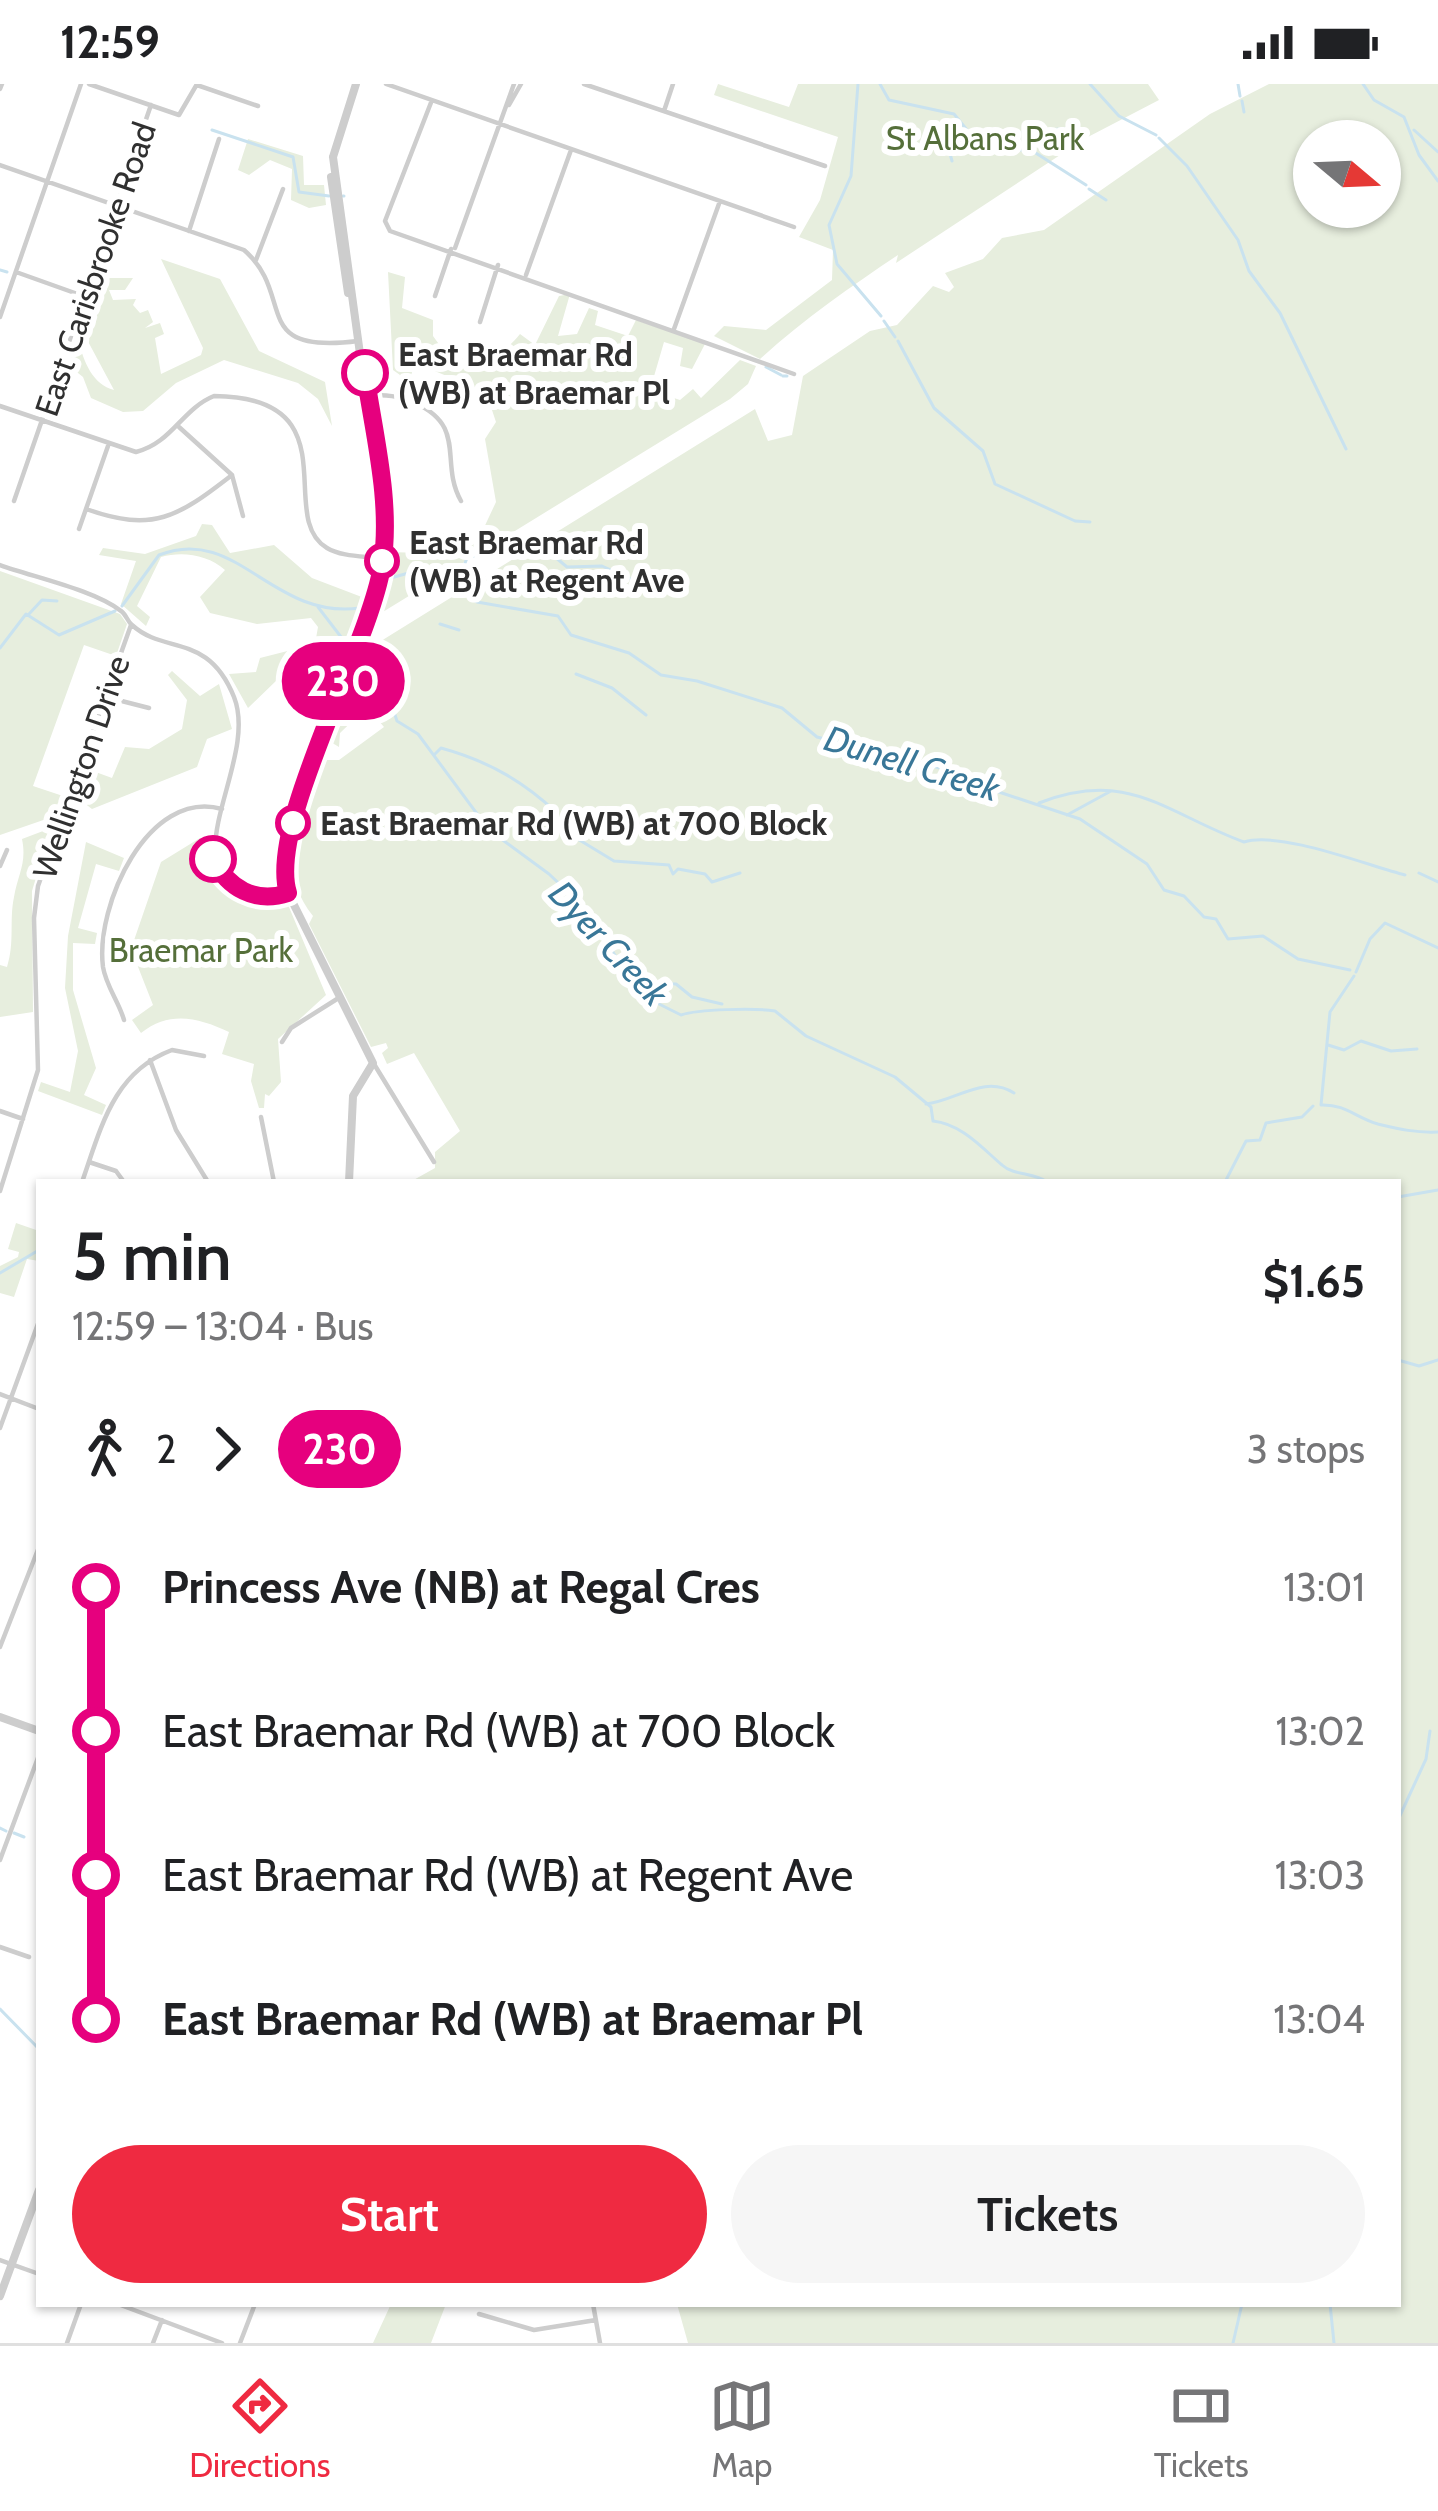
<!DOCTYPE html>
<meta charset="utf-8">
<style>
body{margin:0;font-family:Cabin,sans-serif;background:#f6f6f6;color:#202124;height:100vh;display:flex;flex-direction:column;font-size:45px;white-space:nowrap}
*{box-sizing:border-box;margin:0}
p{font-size:39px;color:#757577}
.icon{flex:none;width:66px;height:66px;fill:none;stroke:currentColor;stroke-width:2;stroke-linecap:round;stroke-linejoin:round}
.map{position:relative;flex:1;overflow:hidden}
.drawer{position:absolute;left:36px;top:1095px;width:1365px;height:1128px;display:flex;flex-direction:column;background:#fff;border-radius:0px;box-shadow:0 3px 9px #0004}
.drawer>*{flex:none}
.badge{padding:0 24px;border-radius:39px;font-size:42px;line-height:78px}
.needle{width:78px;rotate:109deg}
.buttons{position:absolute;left:1293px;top:36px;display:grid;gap:24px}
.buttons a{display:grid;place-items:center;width:108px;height:108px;border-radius:50%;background:#fff;box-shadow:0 3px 9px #0004;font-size:60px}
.map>.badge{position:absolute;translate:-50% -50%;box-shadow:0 0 0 6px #fff}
.legs{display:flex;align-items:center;gap:18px;height:132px;padding:0 36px;font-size:39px}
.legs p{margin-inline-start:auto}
.head{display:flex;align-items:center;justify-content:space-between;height:204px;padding:0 36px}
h1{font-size:66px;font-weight:600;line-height:90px}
.action{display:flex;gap:24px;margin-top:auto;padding:24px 36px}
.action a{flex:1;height:138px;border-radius:72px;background:#ef2a41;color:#fff;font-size:48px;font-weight:600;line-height:138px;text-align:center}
.action a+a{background:#f6f6f6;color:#202124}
ul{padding:0 36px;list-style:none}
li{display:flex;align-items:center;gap:42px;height:144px;font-size:45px}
li i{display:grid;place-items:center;width:18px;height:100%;margin:0 15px;background:currentColor}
li i::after{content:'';width:30px;height:30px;margin:-15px;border:9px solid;border-radius:50%;background:#fff}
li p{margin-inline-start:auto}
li:first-child i{background:linear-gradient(#0000 50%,currentColor 0)}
li:last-child i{background:linear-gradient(currentColor 50%,#0000 0)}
.status{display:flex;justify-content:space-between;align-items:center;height:84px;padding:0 60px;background:#fff;direction:ltr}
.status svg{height:33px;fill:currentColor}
.tabs{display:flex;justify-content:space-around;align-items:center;height:168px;border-top:3px solid #e0e0e0;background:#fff;font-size:33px;color:#757577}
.tabs a{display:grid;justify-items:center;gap:6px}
.tabs .active{color:#ef2a41}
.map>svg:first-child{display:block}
</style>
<div class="status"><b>12:59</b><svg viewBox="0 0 49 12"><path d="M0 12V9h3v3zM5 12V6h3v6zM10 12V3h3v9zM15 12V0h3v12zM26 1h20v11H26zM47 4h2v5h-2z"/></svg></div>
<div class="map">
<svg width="1438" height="2259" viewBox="0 0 1438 2259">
<rect width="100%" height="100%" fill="#fff"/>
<path fill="#e7eede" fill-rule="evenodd" d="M 718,0 L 789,23 L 798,0 L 1148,0 L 1159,16 L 1086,54 L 896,179 L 898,171 C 850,203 803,236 760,275 L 714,252 L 724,242 L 766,246 L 832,196 L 833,166 L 799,153 L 820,116 L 838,53 L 714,11 Z
M 1269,0 L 1438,0 L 1438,2259 L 688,2259 L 677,2220 L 1398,2220 L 1398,1098 L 410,1098 L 435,1084 L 435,1068 L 460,1047 L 414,969 L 387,980 L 382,969 L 388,964 L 386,959 L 371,963 L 309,840 L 313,832 C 274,784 299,732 324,676 L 339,676 L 384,643 L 367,623 L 340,649 L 339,663 L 329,657 L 360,570 L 755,325 L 768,357 L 792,351 L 803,292 L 870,247 L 897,241 L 933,202 L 949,208 L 954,203 L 945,189 L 983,175 L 1002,154 L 1044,146 L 1210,30 ZM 1314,57 L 1380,57 L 1380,123 L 1314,123 Z
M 248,55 L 303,72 L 304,101 L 324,101 L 326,121 L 309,124 L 291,116 L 292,85 L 270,76 L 249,91 L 238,86 Z
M 161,175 L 220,195 L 259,267 L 325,298 L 332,342 L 318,315 L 298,299 L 224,276 L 176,299 L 143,327 L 123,328 L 91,314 L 83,293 L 68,281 L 79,257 C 83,277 93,301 114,306 L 84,250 L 94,220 L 103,218 L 97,205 L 107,194 L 133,194 L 125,206 L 109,206 L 113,216 L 136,215 L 133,221 L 140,229 L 148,226 L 153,238 L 145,244 L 160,239 L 164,250 L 155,254 L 161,290 L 201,271 L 203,264 Z
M 388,188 L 405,193 L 402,224 L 433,236 L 433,252 L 449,274 C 478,276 501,275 520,250 L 535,261 L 559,212 L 570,210 L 558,252 L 577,250 L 589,224 L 598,227 L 595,241 L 628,252 L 636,236 L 705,260 L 692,285 L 680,282 L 683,264 L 664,258 L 650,306 L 680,316 L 693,305 L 701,314 L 740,276 L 756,282 L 748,300 L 730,315 L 373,534 L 389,468 L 422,469 L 423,449 L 481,450 L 496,418 L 485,355 L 496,338 L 486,308 L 415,279 L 405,310 L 397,306 L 400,291 L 393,286 Z
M 202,440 L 212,441 L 230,469 L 274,461 L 312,494 L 367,515 L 350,567 L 277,596 L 248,624 L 229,590 L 256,588 L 260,574 L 315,560 L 318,543 L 311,534 L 257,540 L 210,529 L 200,513 L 225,486 C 208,471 183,467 161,473 L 137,522 L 150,533 L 146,542 L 121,520 L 136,477 L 99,471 L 103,464 L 145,470 L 196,452 Z
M 0,487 L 120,530 L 127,540 L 116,572 L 84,561 L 33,702 L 63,712 L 55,732 L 0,751 Z
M 172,587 L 200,612 L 219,600 L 232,645 L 207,655 L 197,683 L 92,725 L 79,715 L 69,717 L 82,683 L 112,694 L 125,663 L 149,665 L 182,645 L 187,616 L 168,591 Z
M 51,744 L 32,807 L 33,928 L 0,933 L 0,881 L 7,883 C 15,858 9,837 14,813 C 18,790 27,779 22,755 Z
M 200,754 L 206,756 C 207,786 222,816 257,819 C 267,820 275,814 286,816 L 326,911 L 278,955 L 281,998 L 269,1012 L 265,1010 L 264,1024 L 259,1024 L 251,997 L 254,980 L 222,970 L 229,948 C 199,934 170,926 141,949 L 132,936 L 153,921 L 131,865 L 161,778 Z
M 86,758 L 124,774 L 119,787 L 96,780 L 78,844 L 97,849 L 95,860 L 73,859 L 73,906 L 96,984 L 84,1011 L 106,1021 L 102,1031 L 38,1007 L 41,998 L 70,1008 L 78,967 L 65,904 L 68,852 Z
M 16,1139 L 39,1147 L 39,1177 L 27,1175 L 14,1213 L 0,1209 L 0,1182 L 18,1173 L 19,1168 L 8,1165 Z
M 391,2220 L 446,2220 L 431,2259 L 373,2259 Z"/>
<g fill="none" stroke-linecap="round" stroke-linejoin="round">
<path stroke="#c9e2ef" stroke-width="3" d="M 858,0 L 851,92 L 829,141 L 837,180 L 881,232
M 880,0 L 889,16 L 954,30 L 967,46 L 999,66 L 1031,66 L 1086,101
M 1090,0 L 1119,32 L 1156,51
M 1238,0 L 1240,12
M 1363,0 L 1374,16 L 1404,33 L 1419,71 L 1438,97
M 1242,17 L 1244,28
M 212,46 L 293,73 L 299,108 L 329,112
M 1414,46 L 1438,68
M 1023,48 L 1073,44
M 1159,54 L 1187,82 L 1238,156 L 1249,187 L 1280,229 L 1346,365
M 949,66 L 952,77
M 1089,105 L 1106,116
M 343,112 L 344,112
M 0,186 L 7,188
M 884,237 L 895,253
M 898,257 L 934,324 L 983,367 L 995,400 L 1075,437 L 1090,438
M 766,283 L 781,291
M 783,292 L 787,292
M 534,456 L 546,466
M 549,468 L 567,483 L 602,482 L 644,501
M 387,495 L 423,485 L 477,518 L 558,532 L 571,551 L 629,569 L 661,591 L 697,597 L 782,624 L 817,653 L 944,685 L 972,699 L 1080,735 L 1147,780 L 1164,806 L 1184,812 L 1204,833 L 1216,835 L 1228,855 L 1263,852 L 1298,875 L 1350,886
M 458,497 L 467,474 L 543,450
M 646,503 L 647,504
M 122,522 L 159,471 C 237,440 271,536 360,524
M 318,523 L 348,562
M 29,530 L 42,516 L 57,517
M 440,540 L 459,546
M 0,564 L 26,530 L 59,551 L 115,527
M 359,579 L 361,596 L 387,607 L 397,637 L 418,650 L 489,746 L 549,790 L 587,826 L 616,873 L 635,886 L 659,920 L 681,931 C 698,925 756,924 775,927 L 806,952 L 895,993 L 931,1023 L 933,1037 C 962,1040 983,1065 1002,1081 C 1014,1092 1034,1088 1047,1098
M 576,590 L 612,604 L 646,631
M 435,670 L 441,664 C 492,678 526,700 557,729 L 558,743 L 614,777 L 669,781 L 673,790 L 678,785 L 705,790 L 712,798 L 740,789
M 1039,719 C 1129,684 1165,729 1244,758 C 1281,747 1366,781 1405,791
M 1067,731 L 1111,707
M 1419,789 L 1438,798
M 1356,888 L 1370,855 L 1385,839 L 1438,864
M 1354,892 L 1330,928 L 1321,1021 C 1346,1020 1356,1034 1378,1040 C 1399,1045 1415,1049 1438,1048
M 648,899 L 676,900 L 692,913 L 722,920
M 1328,961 L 1344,966 L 1361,957 L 1391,967 L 1417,965
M 926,1020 C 956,1017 984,990 1014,1009
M 1225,1098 L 1246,1057 L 1260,1056 L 1266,1039 L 1302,1033 L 1313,1022
M 1398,1113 L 1438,1106
M 0,1189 L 39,1166
M 1398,1276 L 1419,1282 L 1438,1276
M 1398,1736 L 1426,1675 L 1430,1647
M 0,1744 L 6,1747
M 14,1749 L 24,1753
M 0,1925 L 39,1965
M 1330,2220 L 1334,2259
M 1233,2259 L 1242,2220"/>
<path stroke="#cdcdcd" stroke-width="4.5" d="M 89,0 L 179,31 L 197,0
M 386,0 L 794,143
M 584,0 L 825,82
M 197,1 L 258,22
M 0,5 L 2,0
M 432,16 L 385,137 L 390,147 L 794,290
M 509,21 L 521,0
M 664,27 L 673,0
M 0,81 L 244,166 C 297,212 247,271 358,257
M 189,147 L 219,55
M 455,164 L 514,0
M 256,176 L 283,105
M 16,188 L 86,213
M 526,191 L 571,66
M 435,212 L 451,165
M 0,233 L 81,0
M 480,238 L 498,181
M 674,245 L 720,117
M 368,312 C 386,310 398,312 415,319 C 468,343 439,378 461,417
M 0,322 L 136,368 C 172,359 182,325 214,312 C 354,313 274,433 327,464 C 342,473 366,472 383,475
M 179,343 L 232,391 L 243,432
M 14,417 L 151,21
M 86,425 C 153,449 178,433 232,391
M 79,445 L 108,362
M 0,481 C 33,493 95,506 121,527 C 126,530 127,537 132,541 C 165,571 208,548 234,613 C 259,676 173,779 244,807 C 261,814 270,815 288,809
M 106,613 L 149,624
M 0,782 L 7,766
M 124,936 C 119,918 106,902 103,883 C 95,822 148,704 222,725
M 282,958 L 291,944 L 337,915
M 150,976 L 176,1046 L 208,1098
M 374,980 L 434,1078
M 0,1027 L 23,1035
M 261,1033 L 274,1098
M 89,1078 L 116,1087 L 124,1098
M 82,1098 C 101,1044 113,988 172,966 L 204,972
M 0,1107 L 38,986 L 34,834 L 38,802 L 131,541
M 0,1310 L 39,1325
M 0,1344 L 39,1237
M 0,1563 L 39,1463
M 0,1776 L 39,1671
M 0,1863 L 29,1873
M 0,2176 L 39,2190
M 118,2220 L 222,2259
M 593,2220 L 600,2259
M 479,2230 L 534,2246 L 596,2236
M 67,2259 L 81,2220
M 153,2259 L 162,2236
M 240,2259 L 255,2220"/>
<path stroke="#cdcdcd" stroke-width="8" d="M 333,73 L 385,452 L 377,501 L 287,757 L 288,809 L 373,979 L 353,1012 L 349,1098
M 333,73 L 356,0
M 331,93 L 348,209
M 0,1633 L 39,1647
M 0,2212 L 39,2106"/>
</g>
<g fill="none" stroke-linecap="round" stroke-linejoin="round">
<defs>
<path id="line-1" d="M 213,775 C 228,804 255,820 288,809 C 267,741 369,563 382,482 C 392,419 374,351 365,289"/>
</defs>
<use href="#line-1" stroke="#fff" stroke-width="27"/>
<use href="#line-1" stroke="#e6007e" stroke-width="18"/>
</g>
<g fill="#fff" stroke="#e6007e" stroke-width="6">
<circle cx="365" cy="289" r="21"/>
<circle cx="382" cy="477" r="15"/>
<circle cx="293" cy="739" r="15"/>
<circle cx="213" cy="775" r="21"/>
</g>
<g text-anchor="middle" stroke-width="12" stroke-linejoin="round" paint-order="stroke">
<g font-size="33" fill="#556f3a" stroke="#fff">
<text x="985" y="66">St Albans Park</text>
<text x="201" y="878">Braemar Park</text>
</g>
<g font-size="33" fill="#303030" stroke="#fff">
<text transform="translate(95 185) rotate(-71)" y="12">East Carisbrooke Road</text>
<text transform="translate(81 683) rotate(-71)" y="12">Wellington Drive</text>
</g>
<g font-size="33" font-weight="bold" fill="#303030" stroke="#fff" text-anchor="start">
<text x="398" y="282">East Braemar Rd<tspan x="398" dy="38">(WB) at Braemar Pl</tspan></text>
<text x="409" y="470">East Braemar Rd<tspan x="409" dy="38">(WB) at Regent Ave</tspan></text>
<text x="320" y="751">East Braemar Rd (WB) at 700 Block</text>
</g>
<g font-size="36" font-style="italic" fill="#397798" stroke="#fff">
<text transform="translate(912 679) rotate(17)" y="13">Dunell Creek</text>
<text transform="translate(609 859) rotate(47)" y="13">Dyer Creek</text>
</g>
</g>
</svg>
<div class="buttons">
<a><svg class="needle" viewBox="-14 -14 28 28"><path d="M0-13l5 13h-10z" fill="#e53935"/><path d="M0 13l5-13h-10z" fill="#757577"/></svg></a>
</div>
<b class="badge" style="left:343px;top:597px;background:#e6007e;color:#fff">230</b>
<section class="drawer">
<div class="head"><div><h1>5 min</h1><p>12:59 – 13:04 · Bus</p></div><b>$1.65</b></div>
<div class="legs"><svg class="icon" aria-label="walk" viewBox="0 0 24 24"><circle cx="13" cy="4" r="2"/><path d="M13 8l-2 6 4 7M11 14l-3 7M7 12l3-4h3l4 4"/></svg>2<svg class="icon" aria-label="forward" viewBox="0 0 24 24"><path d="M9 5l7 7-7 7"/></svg><b class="badge" style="background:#e6007e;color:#fff">230</b><p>3 stops</p></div>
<ul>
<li><i style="color:#e6007e"></i><b>Princess Ave (NB) at Regal Cres</b><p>13:01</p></li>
<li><i style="color:#e6007e"></i><span>East Braemar Rd (WB) at 700 Block</span><p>13:02</p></li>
<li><i style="color:#e6007e"></i><span>East Braemar Rd (WB) at Regent Ave</span><p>13:03</p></li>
<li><i style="color:#e6007e"></i><b>East Braemar Rd (WB) at Braemar Pl</b><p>13:04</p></li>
</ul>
<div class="action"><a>Start</a><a>Tickets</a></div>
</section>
</div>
<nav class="tabs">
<a class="active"><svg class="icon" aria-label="directions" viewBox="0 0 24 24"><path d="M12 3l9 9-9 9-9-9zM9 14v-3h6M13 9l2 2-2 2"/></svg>Directions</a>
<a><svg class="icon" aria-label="map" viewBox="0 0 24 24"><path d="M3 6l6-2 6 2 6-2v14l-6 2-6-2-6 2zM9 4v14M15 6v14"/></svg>Map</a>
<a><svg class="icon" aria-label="tickets" viewBox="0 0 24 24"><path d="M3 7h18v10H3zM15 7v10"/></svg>Tickets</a>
</nav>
